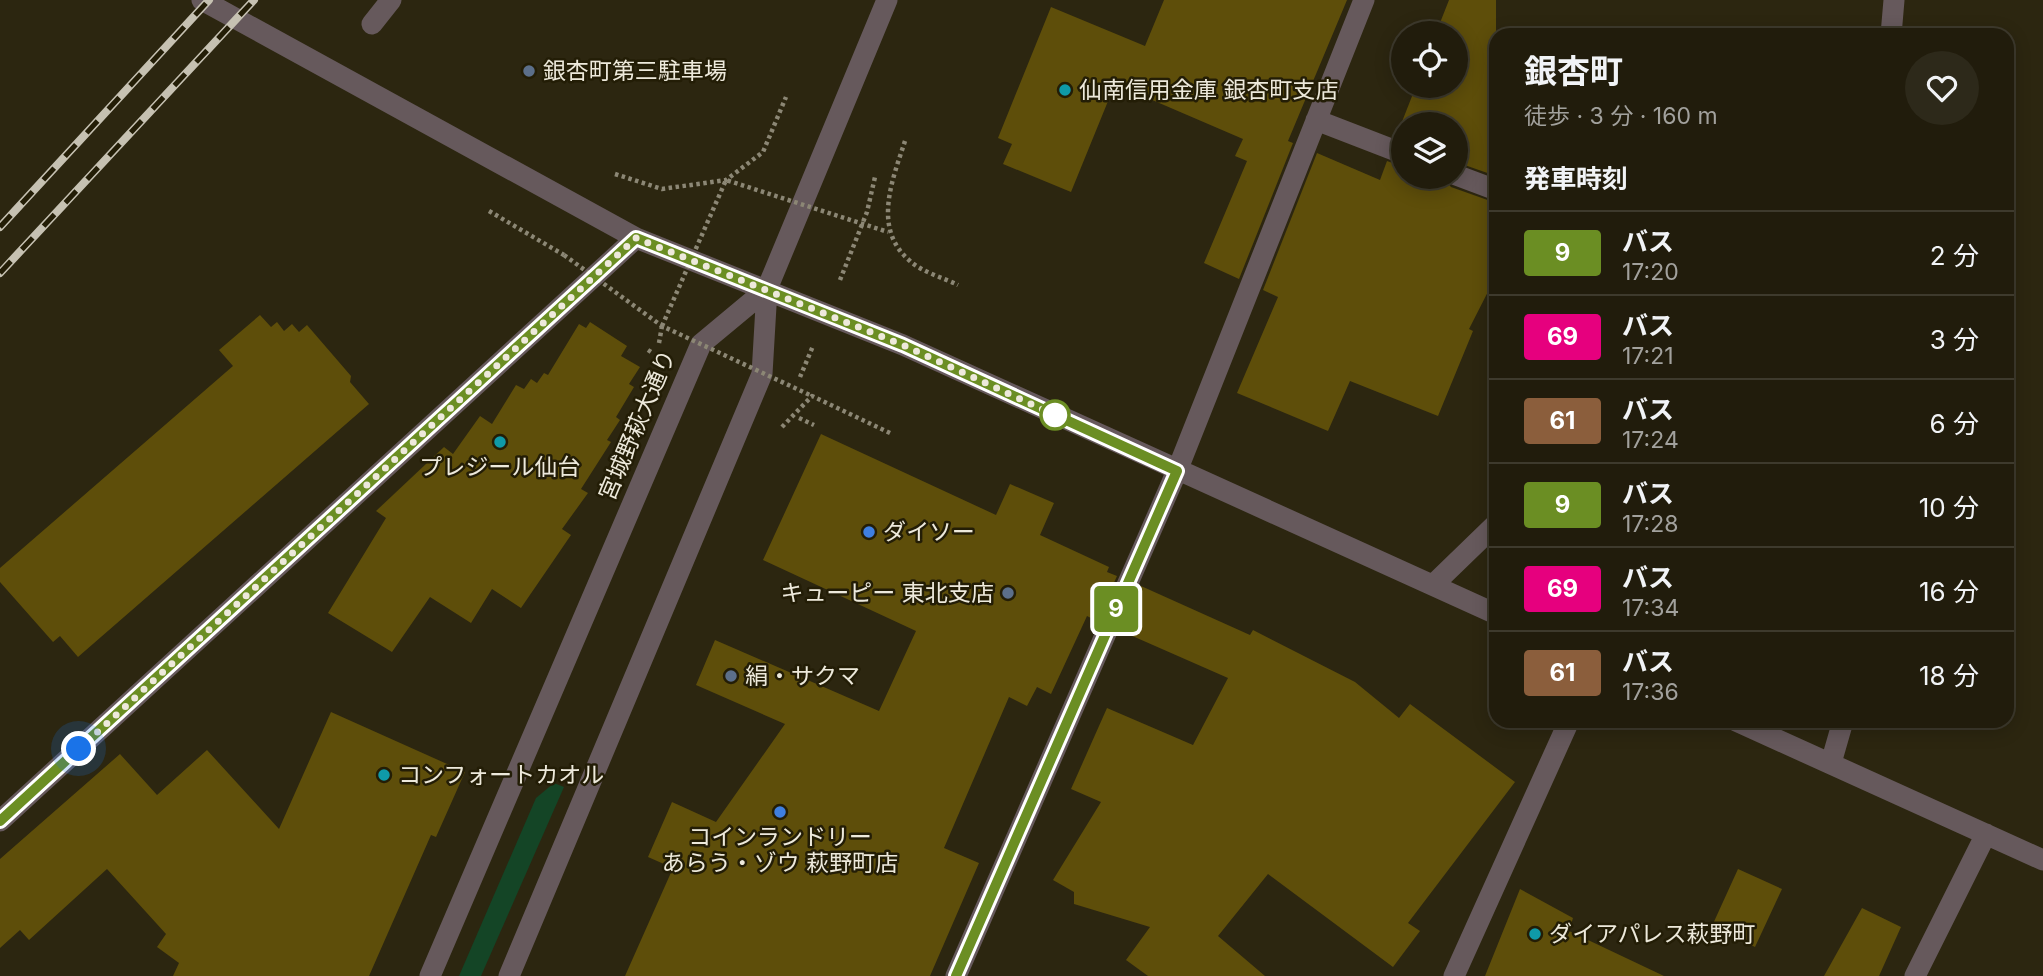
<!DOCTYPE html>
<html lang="ja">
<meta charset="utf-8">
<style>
body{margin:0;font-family:Inter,"Noto Sans JP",sans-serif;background:#2d291a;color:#f1f3f6;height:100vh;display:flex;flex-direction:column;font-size:26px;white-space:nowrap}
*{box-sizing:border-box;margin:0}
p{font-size:23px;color:#a2a19d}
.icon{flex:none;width:38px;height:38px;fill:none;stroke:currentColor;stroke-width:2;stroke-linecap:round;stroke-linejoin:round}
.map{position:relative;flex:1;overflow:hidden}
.side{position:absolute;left:1489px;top:28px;width:525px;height:700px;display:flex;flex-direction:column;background:#211c0c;border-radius:21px;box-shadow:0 4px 18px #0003,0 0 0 2px #3e3a2d}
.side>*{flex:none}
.badge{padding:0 14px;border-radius:5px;font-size:24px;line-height:46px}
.fabs{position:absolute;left:1391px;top:21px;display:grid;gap:14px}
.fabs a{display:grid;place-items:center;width:77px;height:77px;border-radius:50%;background:#211c0c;box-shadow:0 4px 18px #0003,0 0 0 2px #3e3a2d;font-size:35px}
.you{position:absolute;width:35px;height:35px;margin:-18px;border:5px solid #fff;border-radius:50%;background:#1a73e8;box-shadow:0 0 0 10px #1a73e833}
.map>.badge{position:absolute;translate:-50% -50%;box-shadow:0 0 0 4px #fff}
h2{padding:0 35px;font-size:26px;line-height:63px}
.round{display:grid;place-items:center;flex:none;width:74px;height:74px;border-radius:37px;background:#2d291a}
.headline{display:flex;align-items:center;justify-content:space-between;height:119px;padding:0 35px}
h1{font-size:33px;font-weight:700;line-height:52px}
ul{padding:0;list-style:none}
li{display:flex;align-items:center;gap:21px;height:84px;padding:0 35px;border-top:2px solid #3e3a2d}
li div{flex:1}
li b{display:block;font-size:26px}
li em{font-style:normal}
li .badge{min-width:77px;font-weight:700;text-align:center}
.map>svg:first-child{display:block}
</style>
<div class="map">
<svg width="2043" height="976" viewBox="0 0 2043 976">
<rect width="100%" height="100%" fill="#2c2610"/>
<path fill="#144526" d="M 554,783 L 564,787 L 481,976 L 459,976 L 536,798 Z"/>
<path fill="#5e4e0a" d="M 1164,0 L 1347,0 L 1288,141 L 1293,143 L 1239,279 L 1204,263 L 1247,161 L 1235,156 L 1243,139 L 1115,84 L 1071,192 L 1003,164 L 1012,144 L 998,138 L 1051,7 L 1145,46 Z
M 1449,0 L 1496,0 L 1496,176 L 1456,162 L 1456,124 L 1404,124 L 1404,140 L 1396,137 L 1416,86 L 1456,86 L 1456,33 L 1436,33 Z
M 1317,153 L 1380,180 L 1387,161 L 1404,167 L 1404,177 L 1443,177 L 1451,187 L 1496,203 L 1496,276 L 1469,329 L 1473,331 L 1438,416 L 1350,381 L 1328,431 L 1237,393 L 1278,297 L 1263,290 Z
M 260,315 L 271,327 L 277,322 L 284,331 L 292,324 L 299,332 L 307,325 L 351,376 L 350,382 L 369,404 L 78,657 L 60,636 L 53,642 L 0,582 L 0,568 L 233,366 L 219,350 Z
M 590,322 L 627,346 L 621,356 L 640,367 L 629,384 L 634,387 L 616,417 L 620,420 L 607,440 L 611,442 L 581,489 L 588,493 L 562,529 L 571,535 L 521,608 L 492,589 L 471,623 L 430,597 L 392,652 L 328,613 L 386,518 L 376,511 L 444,447 L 453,454 L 480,416 L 492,424 L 516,385 L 524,389 L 531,379 L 537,383 L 544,373 L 548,375 L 579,324 L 586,328 Z
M 821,434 L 996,515 L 1010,484 L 1054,503 L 1040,535 L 1109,567 L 1107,572 L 1117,576 L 1097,621 L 1087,616 L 1051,694 L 1037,687 L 1027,706 L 1009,697 L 944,848 L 979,863 L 930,976 L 625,976 L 673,868 L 648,857 L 672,802 L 716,822 L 785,724 L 696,685 L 715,640 L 879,711 L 916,631 L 763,560 Z
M 1141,586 L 1250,635 L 1253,630 L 1355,682 L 1399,718 L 1410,704 L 1515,782 L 1408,923 L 1420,931 L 1393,967 L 1268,874 L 1218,936 L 1265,976 L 1148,976 L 1126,960 L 1150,927 L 1074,904 L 1074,892 L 1053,880 L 1101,802 L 1071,789 L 1107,708 L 1193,745 L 1228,678 L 1121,631 Z
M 331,712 L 465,772 L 436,837 L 431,835 L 369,976 L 173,976 L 179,963 L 157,947 L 166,934 L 107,869 L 29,940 L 20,930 L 0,948 L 0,859 L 120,754 L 157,795 L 207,750 L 279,829 Z
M 1738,869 L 1782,889 L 1755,947 L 1712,926 Z
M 1520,889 L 1573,918 L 1569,931 L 1664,976 L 1485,976 Z
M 1862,908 L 1901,927 L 1879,976 L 1824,976 Z"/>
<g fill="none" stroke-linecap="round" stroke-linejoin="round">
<path stroke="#8c8775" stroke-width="4.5" stroke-dasharray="3.5 3.5" stroke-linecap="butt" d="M 905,141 C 892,181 872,229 910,261 C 922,272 944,278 958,285
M 615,174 L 662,189 L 726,180 L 763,152 L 786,97
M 489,211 L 564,255
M 840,280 L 867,212 L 875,177
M 659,343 L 662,326
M 648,350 L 651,352
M 800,377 L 813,346
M 799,418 L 814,425
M 782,427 L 812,396 L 892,434"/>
<path stroke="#66595c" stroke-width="21" d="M 202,0 L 636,238 L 903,345 L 1496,614
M 372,24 L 391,0
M 1891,35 L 1894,0
M 1316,120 L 1404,154
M 1456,175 L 1496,190
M 1433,585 L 1496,524
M 1736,721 L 2043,860
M 1831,763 L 1843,721
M 0,821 L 636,238
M 430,976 L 701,344 L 767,289
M 509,976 L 762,374 L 767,289 L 887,0
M 956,976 L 1177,471 L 1364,0
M 1454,976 L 1569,721
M 1915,976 L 1986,834"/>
<defs>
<path id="rail" d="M 0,227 L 209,0
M 0,273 L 254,0"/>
</defs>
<use href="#rail" stroke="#c6c1b2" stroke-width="8"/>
<use href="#rail" stroke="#231d06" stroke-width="5" stroke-dasharray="16" stroke-linecap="butt"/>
<path stroke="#8c8775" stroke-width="4.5" stroke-dasharray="3.5 3.5" stroke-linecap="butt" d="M 564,255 L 662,326 L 812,396
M 662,326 L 726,180 L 888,232"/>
</g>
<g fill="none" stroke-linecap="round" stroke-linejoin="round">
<defs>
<path id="line" d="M 0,821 L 636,238 L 903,345 L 1177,471 L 956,976"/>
</defs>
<use href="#line" stroke="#fff" stroke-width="16"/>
<use href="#line" stroke="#6b8e23" stroke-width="10"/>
<path stroke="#ede9db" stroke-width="7" stroke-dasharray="0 12.6" d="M 79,749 L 636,238 L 903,345 L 1055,415"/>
</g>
<g fill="#5c6f8a" stroke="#231d06" stroke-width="2.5">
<circle cx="529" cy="71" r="7"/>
<circle cx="1008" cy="593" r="7"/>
<circle cx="731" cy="676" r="7"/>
</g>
<g fill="#0f9aa8" stroke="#231d06" stroke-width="2.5">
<circle cx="1065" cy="90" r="7"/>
<circle cx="500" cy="442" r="7"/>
<circle cx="384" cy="775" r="7"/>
<circle cx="1535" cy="934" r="7"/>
</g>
<circle fill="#fff" stroke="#6b8e23" stroke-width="3.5" cx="1055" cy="415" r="14"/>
<g fill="#3f7fe0" stroke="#231d06" stroke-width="2.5">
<circle cx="869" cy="532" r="7"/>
<circle cx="780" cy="812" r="7"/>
</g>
<g text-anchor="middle" stroke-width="5" stroke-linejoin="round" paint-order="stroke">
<g font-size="23" fill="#ede9db" stroke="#231d06" text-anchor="start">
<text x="543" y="79">銀杏町第三駐車場</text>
<text x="1079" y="98">仙南信用金庫 銀杏町支店</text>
<text x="500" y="475" text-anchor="middle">プレジール仙台</text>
<text x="883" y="540">ダイソー</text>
<text x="994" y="601" text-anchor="end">キューピー 東北支店</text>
<text x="745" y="684">絹・サクマ</text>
<text x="398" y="783">コンフォートカオル</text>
<text x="780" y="845" text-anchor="middle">コインランドリー<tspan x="780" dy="26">あらう・ゾウ 萩野町店</tspan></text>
<text x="1549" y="942">ダイアパレス萩野町</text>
</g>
<g font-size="23" fill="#ede9db" stroke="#231d06">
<text transform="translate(637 425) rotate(-67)" y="8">宮城野萩大通り</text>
</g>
</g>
</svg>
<div class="fabs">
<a><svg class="icon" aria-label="locate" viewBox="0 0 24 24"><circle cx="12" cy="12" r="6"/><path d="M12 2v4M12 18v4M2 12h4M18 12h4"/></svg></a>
<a><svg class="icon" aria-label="layers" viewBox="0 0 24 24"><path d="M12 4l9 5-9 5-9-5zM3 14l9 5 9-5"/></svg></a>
</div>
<div class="you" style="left:79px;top:749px"></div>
<b class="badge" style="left:1116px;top:609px;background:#6b8e23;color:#fff">9</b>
<section class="side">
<div class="headline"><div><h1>銀杏町</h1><p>徒歩 · 3 分 · 160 m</p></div><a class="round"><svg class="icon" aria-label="heart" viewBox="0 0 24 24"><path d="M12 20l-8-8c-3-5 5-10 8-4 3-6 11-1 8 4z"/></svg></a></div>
<h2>発車時刻</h2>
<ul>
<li><span class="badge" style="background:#6b8e23;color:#fff">9</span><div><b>バス</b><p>17:20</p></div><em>2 分</em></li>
<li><span class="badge" style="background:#e6007e;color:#fff">69</span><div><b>バス</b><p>17:21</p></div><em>3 分</em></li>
<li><span class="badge" style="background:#8b5e3c;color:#fff">61</span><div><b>バス</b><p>17:24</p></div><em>6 分</em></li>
<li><span class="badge" style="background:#6b8e23;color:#fff">9</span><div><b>バス</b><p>17:28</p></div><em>10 分</em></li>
<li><span class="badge" style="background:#e6007e;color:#fff">69</span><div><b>バス</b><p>17:34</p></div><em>16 分</em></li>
<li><span class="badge" style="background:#8b5e3c;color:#fff">61</span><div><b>バス</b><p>17:36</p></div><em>18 分</em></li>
</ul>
</section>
</div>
